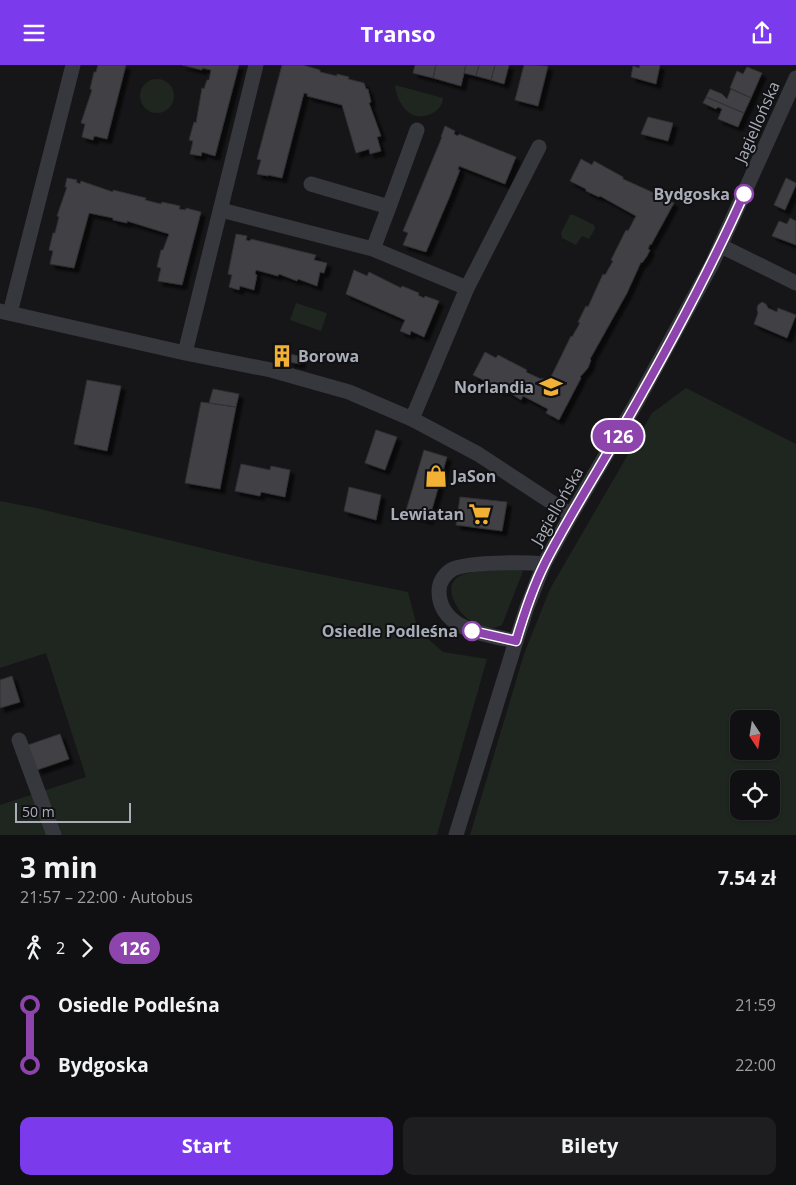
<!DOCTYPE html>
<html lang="pl">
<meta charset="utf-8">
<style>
body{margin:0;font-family:"Open Sans",sans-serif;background:#1e1e20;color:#f1f3f6;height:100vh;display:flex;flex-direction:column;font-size:19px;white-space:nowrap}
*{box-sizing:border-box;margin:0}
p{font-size:16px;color:#9c9d9f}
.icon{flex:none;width:28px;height:28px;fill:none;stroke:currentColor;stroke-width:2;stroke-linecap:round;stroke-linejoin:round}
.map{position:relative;height:770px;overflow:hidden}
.details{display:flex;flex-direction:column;background:#101012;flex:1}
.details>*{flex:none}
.badge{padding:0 10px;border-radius:16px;font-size:18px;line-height:32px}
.needle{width:32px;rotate:168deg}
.buttons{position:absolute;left:730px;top:645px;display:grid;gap:10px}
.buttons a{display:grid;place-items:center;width:50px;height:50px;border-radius:10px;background:#101012;box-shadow:0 1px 4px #0004,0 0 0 1px #303032;font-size:25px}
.scale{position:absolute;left:15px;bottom:12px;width:116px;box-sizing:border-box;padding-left:5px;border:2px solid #a8adb8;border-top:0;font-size:14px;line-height:18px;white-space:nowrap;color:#a8adb8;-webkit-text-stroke:4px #111113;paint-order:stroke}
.map>.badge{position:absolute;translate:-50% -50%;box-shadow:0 0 0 2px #fff}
.legs{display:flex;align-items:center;gap:8px;height:55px;padding:0 20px;font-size:16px}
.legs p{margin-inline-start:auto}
.head{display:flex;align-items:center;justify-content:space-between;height:85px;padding:0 20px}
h1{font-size:28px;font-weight:700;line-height:38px}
.action{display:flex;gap:10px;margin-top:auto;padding:10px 20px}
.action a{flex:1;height:58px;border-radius:10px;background:#7c3aed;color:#fff;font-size:20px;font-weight:700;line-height:58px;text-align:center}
.action a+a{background:#1e1e20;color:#f1f3f6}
ul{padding:0 20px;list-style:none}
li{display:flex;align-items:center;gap:18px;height:60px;font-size:19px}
li i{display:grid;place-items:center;width:8px;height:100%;margin:0 6px;background:currentColor}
li i::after{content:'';width:12px;height:12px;margin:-6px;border:4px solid;border-radius:50%;background:#101012}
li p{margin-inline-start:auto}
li:first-child i{background:linear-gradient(#0000 50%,currentColor 0)}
li:last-child i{background:linear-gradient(currentColor 50%,#0000 0)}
header{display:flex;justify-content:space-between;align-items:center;height:65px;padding:0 20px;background:#7c3aed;color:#fff;font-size:22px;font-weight:700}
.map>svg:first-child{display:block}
</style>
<header><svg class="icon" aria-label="menu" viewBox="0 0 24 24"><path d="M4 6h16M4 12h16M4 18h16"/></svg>Transo<svg class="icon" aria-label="share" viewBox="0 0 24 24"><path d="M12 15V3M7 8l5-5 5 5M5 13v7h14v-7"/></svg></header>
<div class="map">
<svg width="796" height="770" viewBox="0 0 796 770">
<defs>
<filter id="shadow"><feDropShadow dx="4.5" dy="4.5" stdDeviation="1" flood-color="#0009"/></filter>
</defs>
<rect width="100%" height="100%" fill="#161618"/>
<path fill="#1e261f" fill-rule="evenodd" d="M140 31a17 17 0 1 1 34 0a17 17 0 1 1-34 0Z
M 395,20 L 443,33 C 443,46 425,55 413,50 C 402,45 396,31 395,20 Z
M 570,150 L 574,150 L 594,160 L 595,164 L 589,174 L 582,171 L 576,180 L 562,173 L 561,168 Z
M 296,238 L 327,248 L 321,266 L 290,255 Z
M 686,323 L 796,379 L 796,770 L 470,770 L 524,589 L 550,524 L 652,348 ZM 739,654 L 771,654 L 771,686 L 739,686 ZM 739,714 L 771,714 L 771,746 L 739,746 Z
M 0,436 L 36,443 L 260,497 L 408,527 L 418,565 L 443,587 L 487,594 L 437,770 L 0,770 L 0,740 L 86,712 L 46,588 L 0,603 Z
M 512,503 L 523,506 L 502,560 C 473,575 436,526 458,512 C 469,505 499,505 512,503 Z"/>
<path fill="#404145" stroke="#303034" filter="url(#shadow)" d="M 98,0 L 126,0 L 107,74 L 94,71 L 93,75 L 82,72 L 85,59 L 81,58 L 92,25 L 90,24 L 94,7 L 96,7 Z
M 182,0 L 239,0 L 215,91 L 202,87 L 201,91 L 190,89 L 193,76 L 189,75 L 194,57 L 196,58 L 202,23 L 204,24 L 207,15 L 209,15 L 211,5 L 202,3 L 202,5 Z
M 282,0 L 303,0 L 320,5 L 320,7 L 337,11 L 337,9 L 349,12 L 348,14 L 364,18 L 366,24 L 368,24 L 371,37 L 369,38 L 381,71 L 377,72 L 381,86 L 370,89 L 369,84 L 356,88 L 342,40 L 307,31 L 308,29 L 304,28 L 282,113 L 268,110 L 268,111 L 257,109 L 261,95 L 257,94 Z
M 415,0 L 436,0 L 433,13 L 413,8 Z
M 436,0 L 466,0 L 461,21 L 433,13 Z
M 466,0 L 479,0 L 476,11 L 464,8 Z
M 479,0 L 495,0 L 491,15 L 476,11 Z
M 495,0 L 509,0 L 504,19 L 491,15 Z
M 524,0 L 548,1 L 538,41 L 515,35 Z
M 640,0 L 660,0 L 656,19 L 631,12 L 633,1 L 639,3 Z
M 747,2 L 762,8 L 751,33 L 730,23 L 737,6 L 743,9 Z
M 710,24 L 722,29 L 727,34 L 731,24 L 751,33 L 744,48 L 706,32 Z
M 706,32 L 744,48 L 738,62 L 718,54 L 722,44 L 718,42 L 716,44 L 703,38 Z
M 648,52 L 673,58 L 668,76 L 641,69 Z
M 445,61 L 455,66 L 454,69 L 458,71 L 459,69 L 516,92 L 505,119 L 459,101 L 458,105 L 460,105 L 449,133 L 426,187 L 403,180 L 408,168 L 403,166 L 442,72 L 441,72 Z
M 581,94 L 592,100 L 594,96 L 623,112 L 623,114 L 654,128 L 652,132 L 658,135 L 660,131 L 674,138 L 651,180 L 650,179 L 648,184 L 650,185 L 647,191 L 642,198 L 641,197 L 627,228 L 590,294 L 591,295 L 588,303 L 580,312 L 581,313 L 559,355 L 546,348 L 548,344 L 523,331 L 521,335 L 504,324 L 503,326 L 489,319 L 490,317 L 486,315 L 485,316 L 473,310 L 485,287 L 496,293 L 498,290 L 527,305 L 526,307 L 541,314 L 541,313 L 549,316 L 571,271 L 572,272 L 580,258 L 578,257 L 586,241 L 588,242 L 603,209 L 605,210 L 613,196 L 611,195 L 626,165 L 628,166 L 636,151 L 600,131 L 599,132 L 586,126 L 586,124 L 570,116 Z
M 67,113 L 77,115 L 76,117 L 80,119 L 81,116 L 113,127 L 113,125 L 146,133 L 145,135 L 161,139 L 162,137 L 180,141 L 179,144 L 186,145 L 186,143 L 201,147 L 182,220 L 158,216 L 161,203 L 157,202 L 161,185 L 163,185 L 169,169 L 127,156 L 127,158 L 113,155 L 113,153 L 89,148 L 74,203 L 50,199 L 53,186 L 49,185 L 53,168 L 55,168 L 59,152 L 57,151 L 67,122 L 65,122 Z
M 786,113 L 796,118 L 796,120 L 785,145 L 774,140 Z
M 790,153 L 796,156 L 796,180 L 772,171 L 779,156 L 787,159 Z
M 236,169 L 247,171 L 246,175 L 250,176 L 251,174 L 316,190 L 314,195 L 327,198 L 324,208 L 320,207 L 317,221 L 298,214 L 297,216 L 279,209 L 278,211 L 256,205 L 255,209 L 257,210 L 254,225 L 240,221 L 239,225 L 229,222 L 232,210 L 228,209 Z
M 354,205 L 367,211 L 369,207 L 401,223 L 402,221 L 419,228 L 418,230 L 424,233 L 425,231 L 439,236 L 424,272 L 411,266 L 410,270 L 400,266 L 405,255 L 346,229 Z
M 762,237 L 766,239 L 768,243 L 777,247 L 778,243 L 796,250 L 787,273 L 754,259 L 758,248 L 757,244 L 758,240 Z
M 280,286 L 286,287 L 284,295 L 278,294 Z
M 291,289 L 302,292 L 300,299 L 289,297 Z
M 87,315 L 121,321 L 107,386 L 74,379 Z
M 213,324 L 239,329 L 236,342 L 209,338 Z
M 201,337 L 236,342 L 220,424 L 185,418 Z
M 376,365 L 397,372 L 385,405 L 365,398 Z
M 424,385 L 447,392 L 429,455 L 405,449 Z
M 241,399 L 270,405 L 271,401 L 290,405 L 285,432 L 261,427 L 260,431 L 235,426 Z
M 349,422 L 381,430 L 376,455 L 344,446 Z
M 460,432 L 507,437 L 502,466 L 456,460 Z
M 12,611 L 20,637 L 0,643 L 0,615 Z
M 60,669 L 69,694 L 37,705 L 28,680 Z"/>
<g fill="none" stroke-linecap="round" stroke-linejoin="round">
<path stroke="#37383d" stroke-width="15" d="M 311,119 L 389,142
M 221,145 L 373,184 L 467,223
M 721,181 L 796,218
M 373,184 L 389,142 L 417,65
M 0,246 L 185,288 L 271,305 L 349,327 L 412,354 L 478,389 L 571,450
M 10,248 L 73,0
M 185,288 L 256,0
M 412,354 L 467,223 L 539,82
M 516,576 C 487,570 439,565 439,526 C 439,517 445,508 453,504 C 468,497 526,497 544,499
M 19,675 L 54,770
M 456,770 L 516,576 L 527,542 L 544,499 L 571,450 L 638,335 L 712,199 L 796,13"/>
</g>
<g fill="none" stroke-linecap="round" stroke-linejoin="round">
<defs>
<path id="line-1" d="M 472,566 L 516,576 C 524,549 533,522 545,498 C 569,451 598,406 624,360 C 667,285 709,208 744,129"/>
</defs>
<use href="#line-1" stroke="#fff" stroke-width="11"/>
<use href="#line-1" stroke="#8e44ad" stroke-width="8"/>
</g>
<defs>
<symbol id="building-bare" viewBox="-9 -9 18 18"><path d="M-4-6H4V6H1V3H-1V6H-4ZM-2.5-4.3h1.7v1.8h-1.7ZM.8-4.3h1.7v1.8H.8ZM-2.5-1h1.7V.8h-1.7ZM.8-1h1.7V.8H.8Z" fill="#f2b134" stroke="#111113" stroke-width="2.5" paint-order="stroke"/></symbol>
<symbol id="school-bare" viewBox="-9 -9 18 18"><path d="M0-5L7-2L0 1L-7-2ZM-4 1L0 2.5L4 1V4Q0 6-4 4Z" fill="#f2b134" stroke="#111113" stroke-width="2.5" paint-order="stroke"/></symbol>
<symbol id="shop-bare" viewBox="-9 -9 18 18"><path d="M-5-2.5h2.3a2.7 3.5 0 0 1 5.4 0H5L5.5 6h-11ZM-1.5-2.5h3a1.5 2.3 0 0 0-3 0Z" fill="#f2b134" stroke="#111113" stroke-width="2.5" paint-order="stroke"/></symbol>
<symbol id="supermarket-bare" viewBox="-9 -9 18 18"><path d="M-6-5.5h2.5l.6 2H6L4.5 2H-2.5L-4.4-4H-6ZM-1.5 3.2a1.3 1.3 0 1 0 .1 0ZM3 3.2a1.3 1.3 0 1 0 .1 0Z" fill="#f2b134" stroke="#111113" stroke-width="2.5" paint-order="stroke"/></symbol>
</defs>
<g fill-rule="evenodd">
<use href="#building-bare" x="266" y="275" width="32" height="32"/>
<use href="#school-bare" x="535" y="306" width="32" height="32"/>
<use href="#shop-bare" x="420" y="395" width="32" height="32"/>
<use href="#supermarket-bare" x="464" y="433" width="32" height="32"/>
</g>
<g fill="#fff" stroke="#8e44ad" stroke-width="2.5">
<circle cx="744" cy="129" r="9"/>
<circle cx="472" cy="566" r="9"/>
</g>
<g text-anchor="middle" stroke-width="4" stroke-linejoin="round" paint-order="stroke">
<g font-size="16" fill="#a8adb8" stroke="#111113">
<text transform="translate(757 57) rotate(-66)" y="6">Jagiellońska</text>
<text transform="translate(557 441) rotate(-60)" y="6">Jagiellońska</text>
</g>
<g font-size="16" font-weight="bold" fill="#a8adb8" stroke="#111113" text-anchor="end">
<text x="730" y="135">Bydgoska</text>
<text x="458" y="572">Osiedle Podleśna</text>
</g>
<g font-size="16" font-weight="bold" fill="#a8adb8" stroke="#111113" text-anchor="start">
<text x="298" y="297">Borowa</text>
<text x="534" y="328" text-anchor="end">Norlandia</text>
<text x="452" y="417">JaSon</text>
<text x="464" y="455" text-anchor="end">Lewiatan</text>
</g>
</g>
</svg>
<div class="buttons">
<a><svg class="needle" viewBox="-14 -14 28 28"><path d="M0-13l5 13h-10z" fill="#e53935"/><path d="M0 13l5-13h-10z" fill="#9c9d9f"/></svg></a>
<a><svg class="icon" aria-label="locate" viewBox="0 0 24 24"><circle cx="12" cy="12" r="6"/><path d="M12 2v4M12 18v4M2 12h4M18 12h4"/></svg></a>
</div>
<div class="scale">50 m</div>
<b class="badge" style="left:618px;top:371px;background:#8e44ad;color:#fff">126</b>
</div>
<section class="details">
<div class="head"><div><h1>3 min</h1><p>21:57 – 22:00 · Autobus</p></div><b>7.54 zł</b></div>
<div class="legs"><svg class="icon" aria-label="walk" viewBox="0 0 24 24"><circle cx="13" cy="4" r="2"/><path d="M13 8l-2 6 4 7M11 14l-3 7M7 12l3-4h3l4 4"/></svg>2<svg class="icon" aria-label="forward" viewBox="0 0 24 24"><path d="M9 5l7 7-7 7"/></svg><b class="badge" style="background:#8e44ad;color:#fff">126</b></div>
<ul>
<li><i style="color:#8e44ad"></i><b>Osiedle Podleśna</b><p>21:59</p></li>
<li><i style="color:#8e44ad"></i><b>Bydgoska</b><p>22:00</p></li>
</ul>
<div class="action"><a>Start</a><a>Bilety</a></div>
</section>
